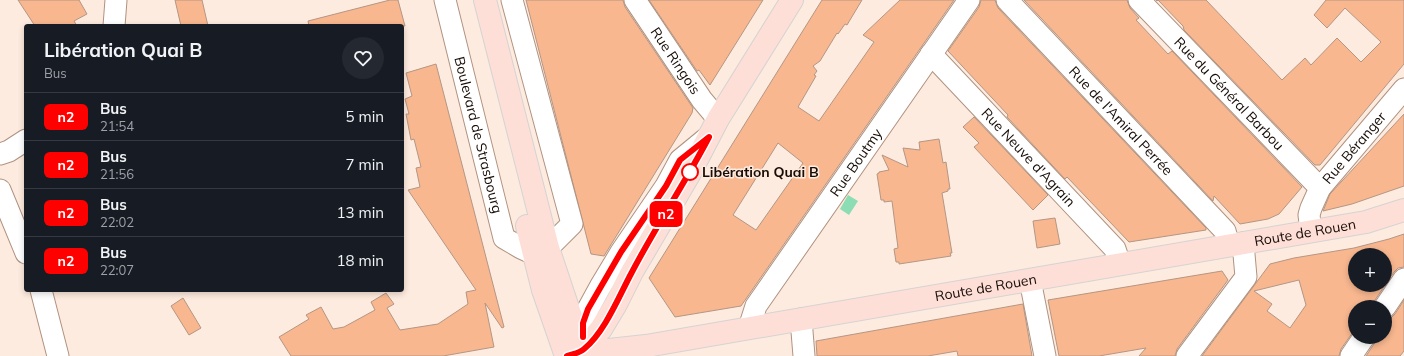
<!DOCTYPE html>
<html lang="fr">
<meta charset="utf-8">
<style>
body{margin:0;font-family:Mulish,sans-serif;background:#242831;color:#f1f3f6;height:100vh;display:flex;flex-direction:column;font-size:15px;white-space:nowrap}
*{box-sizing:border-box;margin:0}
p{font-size:13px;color:#9ea1a6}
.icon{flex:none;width:22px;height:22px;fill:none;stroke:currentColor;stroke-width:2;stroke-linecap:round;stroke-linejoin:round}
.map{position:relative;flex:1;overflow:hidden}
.panel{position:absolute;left:24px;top:24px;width:380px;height:268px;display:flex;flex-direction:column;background:#171b24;border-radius:4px;box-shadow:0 2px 6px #0003}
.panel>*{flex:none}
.badge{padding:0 8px;border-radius:6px;font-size:14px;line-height:26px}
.tools{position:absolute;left:1348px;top:248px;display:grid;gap:8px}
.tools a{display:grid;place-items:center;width:44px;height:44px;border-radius:50%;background:#171b24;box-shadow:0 2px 6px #0003;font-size:20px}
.map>.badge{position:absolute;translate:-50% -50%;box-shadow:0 0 0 2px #fff}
.round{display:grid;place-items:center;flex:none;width:42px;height:42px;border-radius:21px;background:#242831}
.overview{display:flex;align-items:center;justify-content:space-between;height:68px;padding:0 20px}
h1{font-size:19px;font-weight:700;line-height:30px}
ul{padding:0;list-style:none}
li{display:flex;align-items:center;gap:12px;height:48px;padding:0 20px;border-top:1px solid #363941}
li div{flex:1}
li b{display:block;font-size:15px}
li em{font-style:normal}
li .badge{min-width:44px;font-weight:700;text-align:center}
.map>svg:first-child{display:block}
</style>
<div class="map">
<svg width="1404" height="356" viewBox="0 0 1404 356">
<rect width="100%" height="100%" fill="#feebdf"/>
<path fill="#8cddb4" d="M 848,195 L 858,201 L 849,215 L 840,209 Z"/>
<path fill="#f8b78f" stroke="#b49684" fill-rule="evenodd" d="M 18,0 L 79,0 L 87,14 L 74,21 L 77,26 L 35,26 Z
M 175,0 L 202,0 L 208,26 L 181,26 Z
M 390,0 L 398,0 L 405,26 L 309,26 L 308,21 Z
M 526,0 L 623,0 L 625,7 L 693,108 L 692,113 L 604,256 L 591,254 Z
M 649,0 L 763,0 L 710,85 L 699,70 L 697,71 Z
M 822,0 L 862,0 L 847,25 L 845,24 L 838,34 L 837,33 L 820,61 L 813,66 L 817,71 L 814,75 L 816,76 L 798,107 L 819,121 L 874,42 L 863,35 L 900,0 L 954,0 L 741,306 L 675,317 L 649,278 ZM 778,143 L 803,163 L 756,230 L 733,215 Z
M 981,0 L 995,0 L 998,8 L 1206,228 L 1206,230 L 1129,242 L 1067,177 L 1065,179 L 1007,117 L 1008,115 L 948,51 L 979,7 Z
M 1024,0 L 1127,0 L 1130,8 L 1139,18 L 1136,20 L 1168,54 L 1172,51 L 1302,187 L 1279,214 L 1268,219 L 1240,224 L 1214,196 L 1213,201 Z
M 1156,0 L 1206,0 L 1282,80 L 1305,58 L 1311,65 L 1337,38 L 1361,62 L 1381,42 L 1345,8 L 1327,28 L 1314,15 L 1326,0 L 1404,0 L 1404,64 L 1320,165 L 1315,165 L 1184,30 L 1183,26 L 1158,0 L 1157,1 Z
M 436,64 L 504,327 L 502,328 L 485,303 L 494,347 L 443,356 L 291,356 L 279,337 L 309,319 L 306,315 L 321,307 L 333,329 L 344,327 L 375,310 L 371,302 L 386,293 L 394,304 L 387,308 L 400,330 L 438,324 L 468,304 L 466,292 L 476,290 L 408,190 L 420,187 L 416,168 L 421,167 L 414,139 L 411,140 L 406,114 L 409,114 L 405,99 L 412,96 L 406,73 Z
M 1404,114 L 1404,186 L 1352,204 L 1323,211 L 1330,194 Z
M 974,117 L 1048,195 L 1033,210 L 974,147 L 979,143 L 963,127 Z
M 939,139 L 943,163 L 946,162 L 950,189 L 948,189 L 948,191 L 942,193 L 952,253 L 950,253 L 951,256 L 899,264 L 899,262 L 896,262 L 894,249 L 898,248 L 892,201 L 884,202 L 884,200 L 881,200 L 877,174 L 879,173 L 879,172 L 889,170 L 882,155 L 908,167 L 903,148 L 920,150 L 919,142 Z
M 1055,218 L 1060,244 L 1037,248 L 1033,221 Z
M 1404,234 L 1404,267 L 1398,268 L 1394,272 L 1375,300 L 1373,307 L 1355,307 L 1355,329 L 1341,349 L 1339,356 L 1202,356 L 1270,264 L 1294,258 L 1354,248 L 1389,239 ZM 1355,255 L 1385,255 L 1385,285 L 1355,285 ZM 1299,280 L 1306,305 L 1290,328 L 1267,311 L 1272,304 L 1254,291 Z
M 1222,271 L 1228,280 L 1177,349 L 1175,356 L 1139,356 L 1146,348 L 1099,356 L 1059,356 L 1048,300 Z
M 183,298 L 201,328 L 189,335 L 171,306 Z
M 1404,300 L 1404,351 L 1400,356 L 1366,356 L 1374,344 L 1376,337 L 1385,337 L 1385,319 L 1391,318 L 1395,314 Z
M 1023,304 L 1032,356 L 958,356 L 957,351 L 928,356 L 817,356 L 816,341 Z"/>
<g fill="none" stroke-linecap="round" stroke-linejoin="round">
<defs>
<g id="minor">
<path id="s1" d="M 445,0 L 504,238 L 521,248 L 534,254"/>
<path d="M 512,0 L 572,224 L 548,248"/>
<path id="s2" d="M 635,0 L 702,100 L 718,119"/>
<path id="s3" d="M 1007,0 L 1225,231 L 1229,245"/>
<path id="s4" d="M 1139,0 L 1320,188"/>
<path d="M 114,26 L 116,0"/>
<path id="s5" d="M 931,54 L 1115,249 L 1120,264"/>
<path d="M 0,154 L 9,151 L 26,140"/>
<path d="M 0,190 L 26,253"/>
<path id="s6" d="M 1311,231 L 1309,215 L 1311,208 L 1320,188 L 1404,89"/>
<path d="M 1030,280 L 1045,356"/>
<path d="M 41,290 L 58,356"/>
<path d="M 1385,307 L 1404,279"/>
<path d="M 801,319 L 804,356"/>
<path id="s7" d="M 749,328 L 756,306 L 969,0"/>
<path d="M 583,348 L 583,323 L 588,309 L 600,287 L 621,252 L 666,186 L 680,160 L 708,137"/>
<path d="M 1187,356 L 1246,277 L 1243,243"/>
<path d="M 1351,356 L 1364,337"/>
</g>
<g id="major">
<path d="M 485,0 L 548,248 L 570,314 L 586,356"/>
<path d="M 527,226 L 543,290 L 566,356"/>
<path d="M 583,350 L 601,329 L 616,304 L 632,272 L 690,173 L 718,119 L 792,0"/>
<path id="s8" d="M 567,356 L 583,350 L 609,350 L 646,346 L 1366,222 L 1404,210"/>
</g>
</defs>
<use href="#minor" stroke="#b09380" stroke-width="23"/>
<use href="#major" stroke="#d5d3d2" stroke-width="24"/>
<use href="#minor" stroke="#fff" stroke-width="21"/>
<use href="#major" stroke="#fddfd7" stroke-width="22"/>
</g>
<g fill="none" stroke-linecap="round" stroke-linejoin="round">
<defs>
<path id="line" d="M 567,356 C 572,354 580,353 584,349 C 605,332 619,296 632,272 C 656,226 685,183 709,137 L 680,160 L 666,186 L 621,252 L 588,309 L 583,323 L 583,337"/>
</defs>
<use href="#line" stroke="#fff" stroke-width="9"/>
<use href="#line" stroke="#f00" stroke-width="6"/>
</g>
<circle fill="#fff" stroke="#f00" stroke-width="2" cx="690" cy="172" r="8"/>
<g text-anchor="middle" stroke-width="3" stroke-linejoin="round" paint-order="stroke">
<g font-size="14" fill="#170c06" stroke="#feebdf">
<text dy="5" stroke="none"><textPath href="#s2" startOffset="73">Rue Ringois</textPath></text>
<text dy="5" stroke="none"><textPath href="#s4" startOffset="130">Rue du Général Barbou</textPath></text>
<text dy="5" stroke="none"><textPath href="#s3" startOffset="166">Rue de l'Amiral Perrée</textPath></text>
<text dy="5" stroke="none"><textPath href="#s1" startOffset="139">Boulevard de Strasbourg</textPath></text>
<text dy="5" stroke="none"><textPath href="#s6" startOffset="98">Rue Béranger</textPath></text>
<text dy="5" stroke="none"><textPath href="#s5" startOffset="142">Rue Neuve d'Agrain</textPath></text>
<text dy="5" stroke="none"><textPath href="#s7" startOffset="198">Rue Boutmy</textPath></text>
<text dy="5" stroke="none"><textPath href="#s8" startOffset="749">Route de Rouen</textPath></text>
<text dy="5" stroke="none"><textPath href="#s8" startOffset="425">Route de Rouen</textPath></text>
</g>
<g font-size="14" font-weight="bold" fill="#170c06" stroke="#feebdf" text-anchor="start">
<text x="702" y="177">Libération Quai B</text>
</g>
</g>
</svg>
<div class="tools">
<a>+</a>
<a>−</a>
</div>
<b class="badge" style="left:666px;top:214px;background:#f00;color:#fff">n2</b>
<section class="panel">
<div class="overview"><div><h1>Libération Quai B</h1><p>Bus</p></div><a class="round"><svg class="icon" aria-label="heart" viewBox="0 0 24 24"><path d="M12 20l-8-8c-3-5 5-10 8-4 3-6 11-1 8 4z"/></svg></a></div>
<ul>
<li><span class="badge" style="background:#f00;color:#fff">n2</span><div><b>Bus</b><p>21:54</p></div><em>5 min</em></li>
<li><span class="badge" style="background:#f00;color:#fff">n2</span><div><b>Bus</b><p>21:56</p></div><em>7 min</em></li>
<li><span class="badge" style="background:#f00;color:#fff">n2</span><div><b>Bus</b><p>22:02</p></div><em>13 min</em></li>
<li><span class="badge" style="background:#f00;color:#fff">n2</span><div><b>Bus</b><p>22:07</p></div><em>18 min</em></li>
</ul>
</section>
</div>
